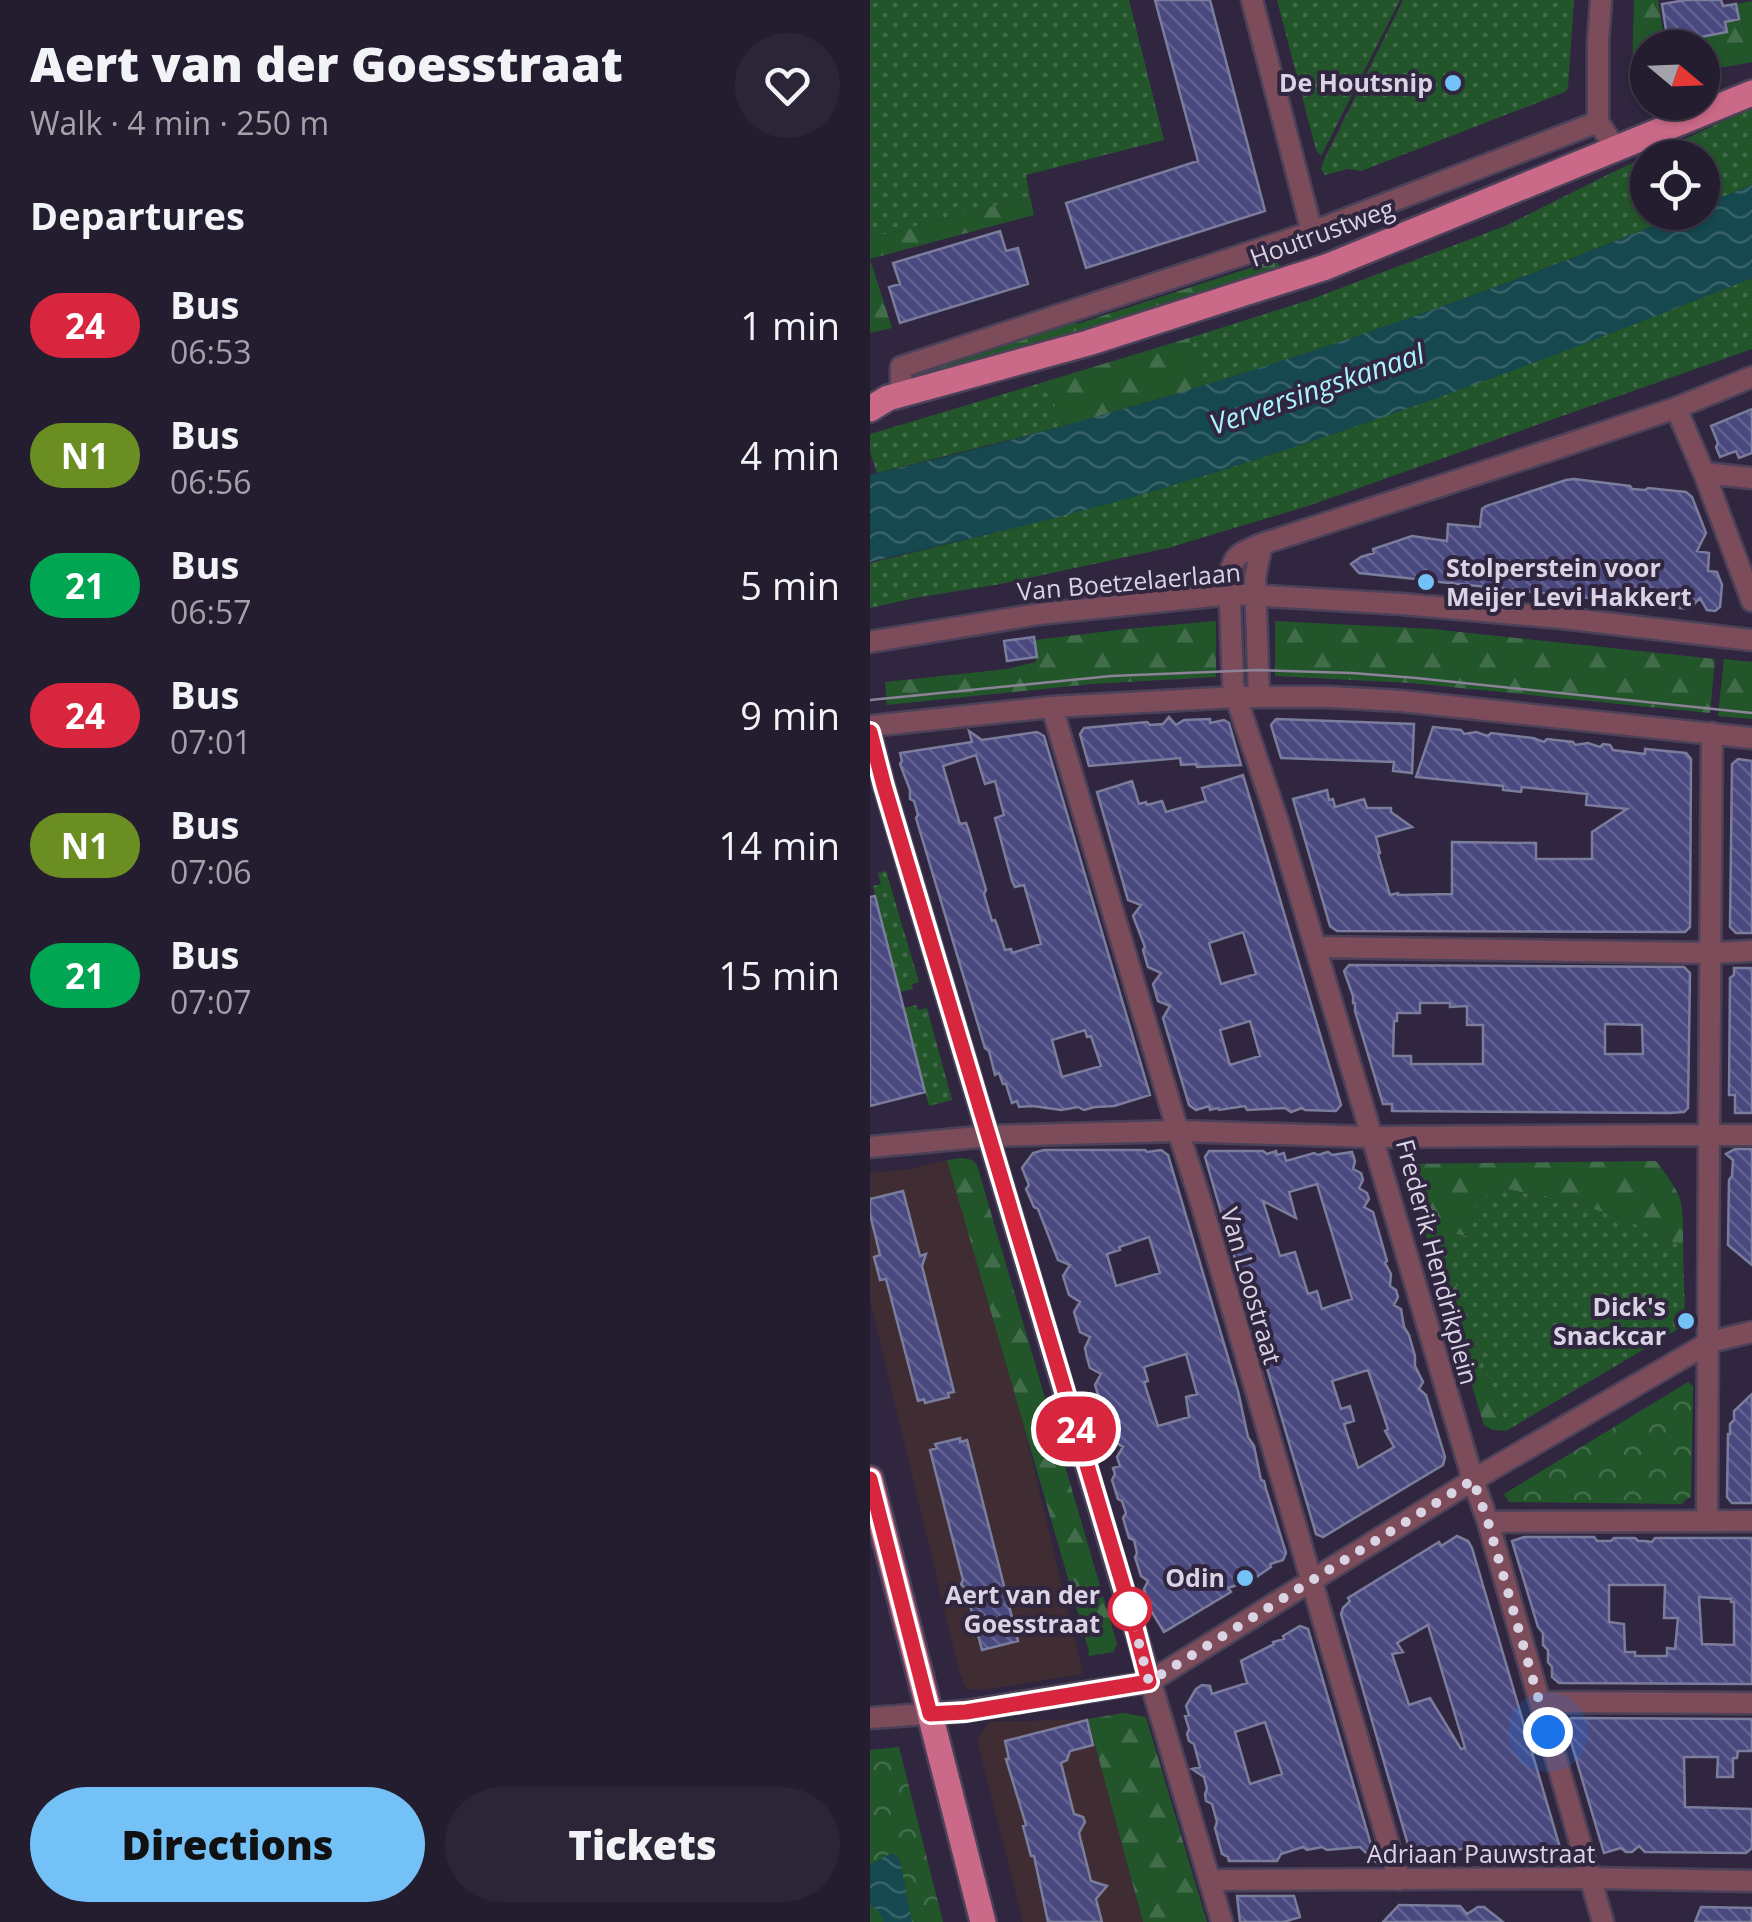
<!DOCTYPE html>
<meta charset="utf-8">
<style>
body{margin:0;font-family:"Open Sans",sans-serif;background:#2c2537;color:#f1f3f6;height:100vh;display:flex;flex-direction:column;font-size:38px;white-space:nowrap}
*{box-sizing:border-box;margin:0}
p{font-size:32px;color:#a3a1aa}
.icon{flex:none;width:55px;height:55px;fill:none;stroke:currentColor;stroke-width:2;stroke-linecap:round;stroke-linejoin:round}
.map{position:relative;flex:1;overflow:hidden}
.drawer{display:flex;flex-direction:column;background:#241c2f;width:870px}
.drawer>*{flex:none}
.badge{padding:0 20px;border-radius:32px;font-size:35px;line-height:65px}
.needle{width:65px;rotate:109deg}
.controls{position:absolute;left:760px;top:30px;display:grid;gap:20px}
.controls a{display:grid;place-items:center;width:90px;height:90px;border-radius:50%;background:#241c2f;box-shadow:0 2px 8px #0004,0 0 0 2px #413a4b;font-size:50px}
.you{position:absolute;width:50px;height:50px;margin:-25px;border:8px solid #fff;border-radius:50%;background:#1a73e8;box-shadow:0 0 0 15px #1a73e833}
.map>.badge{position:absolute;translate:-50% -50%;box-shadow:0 0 0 5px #fff}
h2{padding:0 30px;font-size:38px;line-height:90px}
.round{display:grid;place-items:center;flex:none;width:105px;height:105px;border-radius:52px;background:#2c2537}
.summary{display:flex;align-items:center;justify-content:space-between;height:170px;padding:0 30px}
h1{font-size:48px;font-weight:800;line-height:75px}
.action{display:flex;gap:20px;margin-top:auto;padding:20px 30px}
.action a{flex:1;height:115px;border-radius:60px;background:#73c1f6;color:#111;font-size:40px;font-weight:800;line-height:115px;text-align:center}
.action a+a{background:#2c2537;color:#f1f3f6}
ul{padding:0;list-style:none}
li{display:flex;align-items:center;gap:30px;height:130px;padding:0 30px}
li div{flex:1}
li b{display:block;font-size:38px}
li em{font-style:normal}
li .badge{min-width:110px;font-weight:700;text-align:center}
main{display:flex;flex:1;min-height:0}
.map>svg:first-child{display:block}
</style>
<main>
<section class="drawer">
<div class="summary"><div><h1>Aert van der Goesstraat</h1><p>Walk · 4 min · 250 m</p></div><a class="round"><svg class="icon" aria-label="heart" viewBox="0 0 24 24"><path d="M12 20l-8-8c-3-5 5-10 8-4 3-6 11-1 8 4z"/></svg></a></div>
<h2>Departures</h2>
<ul>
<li><span class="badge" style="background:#d7263d;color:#fff">24</span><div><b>Bus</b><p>06:53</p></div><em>1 min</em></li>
<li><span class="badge" style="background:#6b8e23;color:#fff">N1</span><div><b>Bus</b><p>06:56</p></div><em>4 min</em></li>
<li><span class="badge" style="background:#00a651;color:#fff">21</span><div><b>Bus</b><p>06:57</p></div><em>5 min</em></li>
<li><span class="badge" style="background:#d7263d;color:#fff">24</span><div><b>Bus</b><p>07:01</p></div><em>9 min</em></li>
<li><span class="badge" style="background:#6b8e23;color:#fff">N1</span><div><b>Bus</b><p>07:06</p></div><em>14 min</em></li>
<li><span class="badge" style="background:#00a651;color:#fff">21</span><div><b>Bus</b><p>07:07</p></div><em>15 min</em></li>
</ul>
<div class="action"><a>Directions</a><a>Tickets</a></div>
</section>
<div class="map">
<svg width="882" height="1922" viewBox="0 0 882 1922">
<defs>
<pattern id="grass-dots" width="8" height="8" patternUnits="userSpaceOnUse" patternTransform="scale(2.5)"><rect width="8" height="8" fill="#23552b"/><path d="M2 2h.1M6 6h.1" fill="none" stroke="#426d4a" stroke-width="1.8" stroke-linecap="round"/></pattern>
<pattern id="forest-firs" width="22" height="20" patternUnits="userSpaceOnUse" patternTransform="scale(2.5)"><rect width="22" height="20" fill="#23552b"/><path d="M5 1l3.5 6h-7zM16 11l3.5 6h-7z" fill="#426d4a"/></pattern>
<pattern id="park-crowns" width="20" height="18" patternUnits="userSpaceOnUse" patternTransform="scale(2.5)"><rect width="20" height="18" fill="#23552b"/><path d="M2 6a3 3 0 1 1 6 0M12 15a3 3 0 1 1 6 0" fill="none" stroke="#426d4a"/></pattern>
<pattern id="water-waves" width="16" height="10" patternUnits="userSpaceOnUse" patternTransform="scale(2.5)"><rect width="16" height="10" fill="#15484f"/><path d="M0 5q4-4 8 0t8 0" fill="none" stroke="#366268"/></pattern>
<pattern id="building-back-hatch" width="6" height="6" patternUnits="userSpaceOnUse" patternTransform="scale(2.5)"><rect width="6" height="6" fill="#494980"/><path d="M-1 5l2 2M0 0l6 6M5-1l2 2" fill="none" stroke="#636292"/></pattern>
</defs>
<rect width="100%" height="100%" fill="#30263f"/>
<path fill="#402d34" d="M 77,1160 L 153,1423 L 213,1674 L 111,1690 L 96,1689 L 89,1670 L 0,1300 L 0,1173 L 35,1170 Z
M 218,1719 L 273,1922 L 153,1922 L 107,1739 L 119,1722 Z"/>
<path fill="url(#grass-dots)" d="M 0,0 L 259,0 L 294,140 L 156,175 L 160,197 L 0,238 Z
M 407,0 L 530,0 L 451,156 L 446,150 Z
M 533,0 L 704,0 L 698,88 L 695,92 L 491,171 L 478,169 L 455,175 L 451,169 L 453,162 Z
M 882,108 L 882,185 L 833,205 L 832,158 L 778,158 L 778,212 L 815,213 C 657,278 496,336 333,386 L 319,338 L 439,300 L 635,226 L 743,172 Z
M 882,278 L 882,349 L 438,506 L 298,548 L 131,584 L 45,598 L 0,608 L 0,563 C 133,531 266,499 396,456 C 560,402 721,341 882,278 Z
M 177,381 L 186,409 L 195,426 L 7,473 L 0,452 L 0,434 Z
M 16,871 L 49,982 L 42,984 L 43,989 L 30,992 L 3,886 L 11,884 L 8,873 Z
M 46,1005 L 48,1010 L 57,1008 L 82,1100 L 59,1106 L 34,1008 Z
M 632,1188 L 663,1195 L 690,1197 L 763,1223 L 813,1247 L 815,1325 L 636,1431 L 574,1251 L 580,1233 L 597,1236 L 608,1200 Z"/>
<path fill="url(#forest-firs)" d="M 764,0 L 788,0 L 795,44 L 856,33 L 855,22 L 866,4 L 882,1 L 882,62 L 833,71 L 832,48 L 778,48 L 777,73 L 762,74 Z
M 160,197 L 164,215 L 0,259 L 22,328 L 0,333 L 0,238 Z
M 407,259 L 411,272 L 186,342 L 45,378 L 43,368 L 205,319 L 207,324 Z
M 319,338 L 333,386 L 195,426 L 186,409 L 177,381 Z
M 346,621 L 346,677 L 222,684 L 17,705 L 15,682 L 137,669 L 166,662 L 165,640 L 256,629 Z
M 405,621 L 562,629 L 845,659 L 840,713 L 540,683 L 405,676 Z
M 854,659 L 882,662 L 882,719 L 848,716 Z
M 93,1158 L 102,1160 L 107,1165 L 247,1644 L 243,1652 L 218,1656 L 219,1651 L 77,1160 Z
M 786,1161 C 815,1199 813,1200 813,1247 L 763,1223 L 690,1197 L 663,1195 L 633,1188 L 608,1200 L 597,1236 L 580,1233 L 574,1251 L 636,1431 L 623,1430 L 614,1425 L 534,1164 Z
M 254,1713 L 276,1717 L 337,1922 L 273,1922 L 218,1719 Z"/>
<path fill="url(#park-crowns)" d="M 818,1382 L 823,1386 L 821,1497 L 818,1498 L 812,1504 L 639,1502 L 634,1494 Z
M 29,1747 L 73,1922 L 0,1922 L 0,1750 Z"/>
<path fill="url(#water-waves)" d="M 882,185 L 882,278 C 685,357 484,432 280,492 C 188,519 94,540 0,562 L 0,475 C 278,410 551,322 815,213 L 832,212 L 833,205 Z
M 22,1853 L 29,1858 L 32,1870 L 42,1922 L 14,1922 L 9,1912 L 0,1904 L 0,1864 C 6,1863 16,1856 22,1853 Z"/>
<path fill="url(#building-back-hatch)" stroke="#7b7d9c" stroke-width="2.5" fill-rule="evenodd" d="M 285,0 L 340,0 L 395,211 L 216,268 L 196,203 L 328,161 Z
M 816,0 L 851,0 L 853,6 L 866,4 L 869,19 L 855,22 L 857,32 L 798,43 L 792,4 Z
M 130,231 L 136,251 L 148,248 L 158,284 L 30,323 L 19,287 L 30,284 L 23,263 Z
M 882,409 L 882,453 L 869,458 L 866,451 L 850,457 L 846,447 L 848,443 L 841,426 Z
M 704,479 L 760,486 L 762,489 L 775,490 L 778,488 L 816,492 L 822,497 L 836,533 L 827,551 L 839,553 L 838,571 L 847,572 L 852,585 L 850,607 L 845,611 L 837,610 L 830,598 L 819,609 L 570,582 L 563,581 L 556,570 L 545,579 L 489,573 L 481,564 L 491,557 L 504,553 L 503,549 L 542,536 L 577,541 L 578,524 L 610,527 L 612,509 L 616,506 L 696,480 Z
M 164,637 L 167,657 L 137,661 L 134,641 Z
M 299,717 L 306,725 L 314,720 L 340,719 L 340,723 L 354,720 L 359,723 L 371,765 L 327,767 L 326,764 L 311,765 L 310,758 L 219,766 L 210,734 L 214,728 L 277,722 L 280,725 L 293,724 Z
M 406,719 L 544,724 L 542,773 L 523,771 L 524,762 L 411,758 L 401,725 Z
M 563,727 L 591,730 L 594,734 L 606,732 L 618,736 L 621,733 L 663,738 L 674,742 L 677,739 L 703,742 L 705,745 L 718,743 L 730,747 L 733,744 L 740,745 L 743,750 L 775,754 L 775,749 L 816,753 L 821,759 L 820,927 L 815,932 L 467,931 L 460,926 L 423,799 L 457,790 L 459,800 L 463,799 L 465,807 L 494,799 L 497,808 L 521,808 L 521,812 L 542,827 L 506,837 L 510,853 L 508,854 L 520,895 L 528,893 L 528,895 L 582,894 L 582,842 L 666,843 L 666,859 L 722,859 L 722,832 L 757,809 L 716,805 L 717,794 L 652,787 L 651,792 L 633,790 L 633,786 L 546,777 Z
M 99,731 L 112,740 L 167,732 L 174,736 L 280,1095 L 244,1106 L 225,1107 L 214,1110 L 208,1107 L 191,1110 L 163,1106 L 149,1107 L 147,1101 L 142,1103 L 136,1084 L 133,1084 L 129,1073 L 125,1075 L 119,1051 L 115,1048 L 46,818 L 48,815 L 44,801 L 40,799 L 40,790 L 30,764 L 32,761 L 30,753 L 102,742 ZM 106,755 L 115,784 L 125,781 L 134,815 L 125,818 L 142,881 L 145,887 L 154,885 L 171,944 L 142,953 L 141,949 L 135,950 L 127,925 L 125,920 L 122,921 L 114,894 L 116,890 L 99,831 L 96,823 L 90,824 L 73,766 ZM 215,1030 L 217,1037 L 221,1036 L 231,1066 L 192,1077 L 182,1040 Z
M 868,759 L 882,761 L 882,933 L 866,933 L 860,927 L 862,764 Z
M 373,775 L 471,1105 L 466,1111 L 435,1110 L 432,1108 L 421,1112 L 415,1108 L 377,1110 L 375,1106 L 349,1110 L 348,1108 L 340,1110 L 339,1106 L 326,1110 L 319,1105 L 293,1018 L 300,1006 L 288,1001 L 283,984 L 291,973 L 278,967 L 273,950 L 275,947 L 263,916 L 271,905 L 258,900 L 227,792 L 262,781 L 269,804 L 276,802 L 277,805 L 292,801 L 296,812 L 336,801 L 332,788 ZM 373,932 L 386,974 L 351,984 L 339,943 ZM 380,1021 L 390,1056 L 360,1065 L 350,1030 Z
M 5,896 L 55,1092 L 0,1106 L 0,897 Z
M 479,965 L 814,967 L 820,973 L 818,1108 L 814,1112 L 799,1113 L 522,1111 L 522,1104 L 513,1104 L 485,1011 L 485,1003 L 483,1003 L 483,996 L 474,971 ZM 550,1003 L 580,1003 L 580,1007 L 597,1006 L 597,1025 L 613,1025 L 613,1064 L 541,1064 L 541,1056 L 523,1056 L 524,1021 L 527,1021 L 527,1013 L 550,1013 ZM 735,1024 L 772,1025 L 773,1054 L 735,1054 Z
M 864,968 L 882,968 L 882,1113 L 865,1113 L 865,1095 L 859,1095 L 860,978 L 864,975 Z
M 865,1149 L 882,1149 L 882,1265 L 858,1245 L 859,1180 L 862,1176 L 863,1160 L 856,1154 Z
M 174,1150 L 275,1150 L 277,1152 L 291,1150 L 298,1155 L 368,1391 L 378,1437 L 384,1446 L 391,1480 L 394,1481 L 396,1489 L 416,1553 L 413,1560 L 400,1564 L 401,1567 L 382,1580 L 358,1588 L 361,1592 L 294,1632 L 280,1609 L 274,1589 L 278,1581 L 271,1576 L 265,1557 L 267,1553 L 264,1540 L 259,1538 L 253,1518 L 256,1513 L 252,1501 L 248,1499 L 242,1480 L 245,1474 L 243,1468 L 250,1466 L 247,1457 L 253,1447 L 242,1440 L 236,1421 L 242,1411 L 231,1404 L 225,1385 L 231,1374 L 220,1368 L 217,1358 L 215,1348 L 220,1337 L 210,1332 L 204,1312 L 210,1302 L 199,1295 L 193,1276 L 200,1265 L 188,1260 L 168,1209 L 164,1207 L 156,1189 L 159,1185 L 152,1168 L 163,1153 ZM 279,1237 L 290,1273 L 246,1286 L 237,1254 L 250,1250 L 249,1247 ZM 316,1354 L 327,1394 L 316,1397 L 319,1417 L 288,1426 L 274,1382 L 278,1381 L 274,1367 Z
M 339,1151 L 393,1151 L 397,1154 L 406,1151 L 407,1155 L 414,1153 L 416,1161 L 444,1153 L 448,1155 L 458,1152 L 462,1155 L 482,1152 L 485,1161 L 483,1169 L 491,1173 L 493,1180 L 489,1188 L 497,1193 L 499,1199 L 494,1207 L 503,1212 L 517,1261 L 515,1263 L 521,1274 L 520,1286 L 526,1290 L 528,1297 L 524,1305 L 531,1309 L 534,1327 L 539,1335 L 545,1356 L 545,1366 L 553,1382 L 549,1389 L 556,1395 L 575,1457 L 573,1465 L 453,1537 L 446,1534 L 373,1287 L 382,1275 L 368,1270 L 363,1252 L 366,1246 L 358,1239 L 361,1229 L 355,1226 L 335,1157 ZM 447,1184 L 482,1299 L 452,1309 L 447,1291 L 438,1294 L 425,1252 L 410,1256 L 393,1201 L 426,1218 L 419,1192 ZM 498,1370 L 518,1429 L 515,1431 L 524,1447 L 488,1468 L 474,1424 L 484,1421 L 480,1406 L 471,1409 L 462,1381 Z
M 33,1191 L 50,1256 L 56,1254 L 52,1266 L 84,1392 L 78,1393 L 79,1397 L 55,1403 L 54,1399 L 48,1401 L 16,1279 L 10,1280 L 4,1257 L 10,1255 L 0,1214 L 0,1199 Z
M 882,1394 L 882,1503 L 862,1503 L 857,1497 L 858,1434 L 860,1434 L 860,1424 L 864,1420 L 864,1411 Z
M 90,1438 L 90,1442 L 97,1440 L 148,1641 L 112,1650 L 96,1590 L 91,1584 L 93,1580 L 60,1450 L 67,1448 L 65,1444 Z
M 587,1536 L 598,1541 L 602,1548 L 691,1851 L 627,1851 L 626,1848 L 611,1852 L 601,1847 L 587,1850 L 582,1847 L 570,1850 L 563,1846 L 549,1849 L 544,1846 L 539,1848 L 471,1614 L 473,1608 L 480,1601 L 478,1598 L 569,1542 L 571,1546 ZM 558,1625 L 595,1748 L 591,1749 L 560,1698 L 539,1705 L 522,1654 L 533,1652 L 527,1643 Z
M 654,1537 L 724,1537 L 727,1541 L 741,1541 L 744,1538 L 765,1538 L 768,1541 L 775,1541 L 782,1542 L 785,1538 L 882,1538 L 882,1684 L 689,1683 L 682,1677 L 682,1667 L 678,1662 L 678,1650 L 673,1645 L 673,1633 L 668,1627 L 642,1541 ZM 739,1585 L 795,1585 L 794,1618 L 808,1618 L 805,1649 L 797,1648 L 797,1656 L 765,1656 L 765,1652 L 755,1652 L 754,1624 L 739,1622 ZM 829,1597 L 861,1599 L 861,1602 L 864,1602 L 864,1645 L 832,1644 Z
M 430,1626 L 438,1629 L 506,1862 L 490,1847 L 457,1850 L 452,1847 L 437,1850 L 433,1847 L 411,1854 L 407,1861 L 359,1861 L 358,1857 L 352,1854 L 345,1828 L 347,1822 L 342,1804 L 336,1801 L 335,1794 L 337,1789 L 334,1777 L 322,1769 L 330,1767 L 324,1744 L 319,1741 L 317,1734 L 319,1729 L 315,1716 L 319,1715 L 316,1706 L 326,1689 L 332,1685 L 340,1686 L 342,1694 L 377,1683 L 371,1661 L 404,1644 L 403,1642 L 414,1639 L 413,1636 ZM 395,1722 L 412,1774 L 380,1784 L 365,1732 Z
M 701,1718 L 882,1719 L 882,1751 L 868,1751 L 867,1758 L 863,1758 L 863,1777 L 847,1777 L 848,1757 L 814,1757 L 815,1807 L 882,1809 L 882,1848 L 876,1853 L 775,1852 L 769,1846 L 762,1852 L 756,1852 L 751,1848 L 734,1853 L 696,1725 Z
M 217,1720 L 223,1745 L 200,1751 L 197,1760 L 191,1763 L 204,1814 L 213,1817 L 215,1822 L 209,1833 L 221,1881 L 237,1886 L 226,1899 L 232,1922 L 178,1922 L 164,1856 L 161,1856 L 153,1826 L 156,1825 L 136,1759 L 139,1759 L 135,1741 Z
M 367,1896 L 424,1896 L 430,1917 L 414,1922 L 370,1922 Z
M 529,1905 L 590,1906 L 597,1914 L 608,1907 L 614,1907 L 633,1922 L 513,1922 Z
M 831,1907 L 882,1908 L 882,1922 L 825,1922 Z"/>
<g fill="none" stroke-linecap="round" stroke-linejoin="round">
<defs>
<path id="minor" d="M 382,0 L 442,232
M 731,0 L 728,43 L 728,122 L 747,150
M 31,394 L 31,367 L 442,232 L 728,122
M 806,408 L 834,473 L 882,601
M 834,473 L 882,478
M 0,642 L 169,614 L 362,594 L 532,604 L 692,618 L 882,640
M 389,697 L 385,577 L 392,544
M 182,707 L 308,1131 L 331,1202 L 529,1880
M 0,726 L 182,707 L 366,697 L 460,697 L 531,701 L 882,738
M 0,732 L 14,786 L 352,1922
M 842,733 L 839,1135 L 882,1135
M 445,947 L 840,953 L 882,951
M 0,1147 L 119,1136 L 308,1131 L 502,1137 L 407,819 L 366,697 L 363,684 L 359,576 C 365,552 371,553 392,544 L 687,448 L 806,408 L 882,377
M 618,1522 L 882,1521
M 670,1702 L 882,1703
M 0,1718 L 95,1711 L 279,1682 L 603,1480 L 840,1342 L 882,1332
M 341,1880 L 720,1878 L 882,1881
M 733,1922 L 618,1522 L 603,1480 L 502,1137 L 839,1135 L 837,1521"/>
<path id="major" d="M 0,409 L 18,398 L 218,343 L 456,267 L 882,93
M 0,1479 L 113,1922"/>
</defs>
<use href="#minor" stroke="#4b4259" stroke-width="25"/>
<use href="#major" stroke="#4b4259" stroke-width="30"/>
<use href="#minor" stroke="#7c4c5a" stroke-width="20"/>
<use href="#major" stroke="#ca6988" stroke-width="25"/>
<path stroke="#8b8398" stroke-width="2.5" d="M 0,700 L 241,676 L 388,670 L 482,673 L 546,678 L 882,713"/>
</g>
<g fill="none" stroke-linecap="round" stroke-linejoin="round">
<defs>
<path id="line" d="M 0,732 L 14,786 L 260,1609 L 279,1682 L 96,1712 L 60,1714 L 0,1479"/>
</defs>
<use href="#line" stroke="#fff" stroke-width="22"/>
<use href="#line" stroke="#d7263d" stroke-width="15"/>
<path stroke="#d9d3e4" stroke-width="10" stroke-dasharray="0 18" d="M 260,1609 L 279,1682 L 603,1480 L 618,1522 L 678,1732"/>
</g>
<g fill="#73c1f6" stroke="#30263f" stroke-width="4">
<circle cx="583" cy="83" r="10"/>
<circle cx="556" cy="582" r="10"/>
<circle cx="816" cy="1321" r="10"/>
<circle cx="375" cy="1578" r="10"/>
</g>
<circle fill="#fff" stroke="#d7263d" stroke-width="5" cx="260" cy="1609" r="20"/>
<g text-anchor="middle" stroke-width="8" stroke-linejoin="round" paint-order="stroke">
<g font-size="25" font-weight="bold" fill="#d9d3e4" stroke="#30263f" text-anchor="end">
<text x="563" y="92">De Houtsnip</text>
<text x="576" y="577" text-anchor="start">Stolperstein voor<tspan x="576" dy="29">Meijer Levi Hakkert</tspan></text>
<text x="796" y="1316">Dick's<tspan x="796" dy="29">Snackcar</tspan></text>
<text x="355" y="1587">Odin</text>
</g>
<g font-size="25" fill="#d9d3e4" stroke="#30263f">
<text transform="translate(452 233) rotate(-20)" y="9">Houtrustweg</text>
<text transform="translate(259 582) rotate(-5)" y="9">Van Boetzelaerlaan</text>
<text transform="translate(567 1262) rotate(75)" y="9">Frederik Hendrikplein</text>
<text transform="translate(381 1286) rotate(74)" y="9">Van Loostraat</text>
<text x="611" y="1863">Adriaan Pauwstraat</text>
</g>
<g font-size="25" font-weight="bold" fill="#d9d3e4" stroke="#30263f" text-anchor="end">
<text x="230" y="1604">Aert van der<tspan x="230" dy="29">Goesstraat</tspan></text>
</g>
<g font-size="28" font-style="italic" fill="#acf2fe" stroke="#30263f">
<text transform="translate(447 389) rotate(-19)" y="10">Verversingskanaal</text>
</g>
</g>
</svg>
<div class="controls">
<a><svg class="needle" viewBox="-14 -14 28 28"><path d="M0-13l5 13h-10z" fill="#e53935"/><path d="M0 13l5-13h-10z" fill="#a3a1aa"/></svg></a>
<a><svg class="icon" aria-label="locate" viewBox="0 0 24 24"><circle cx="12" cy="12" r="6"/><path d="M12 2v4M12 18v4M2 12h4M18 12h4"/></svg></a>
</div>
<div class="you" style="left:678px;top:1732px"></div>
<b class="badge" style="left:206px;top:1429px;background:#d7263d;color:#fff">24</b>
</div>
</main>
